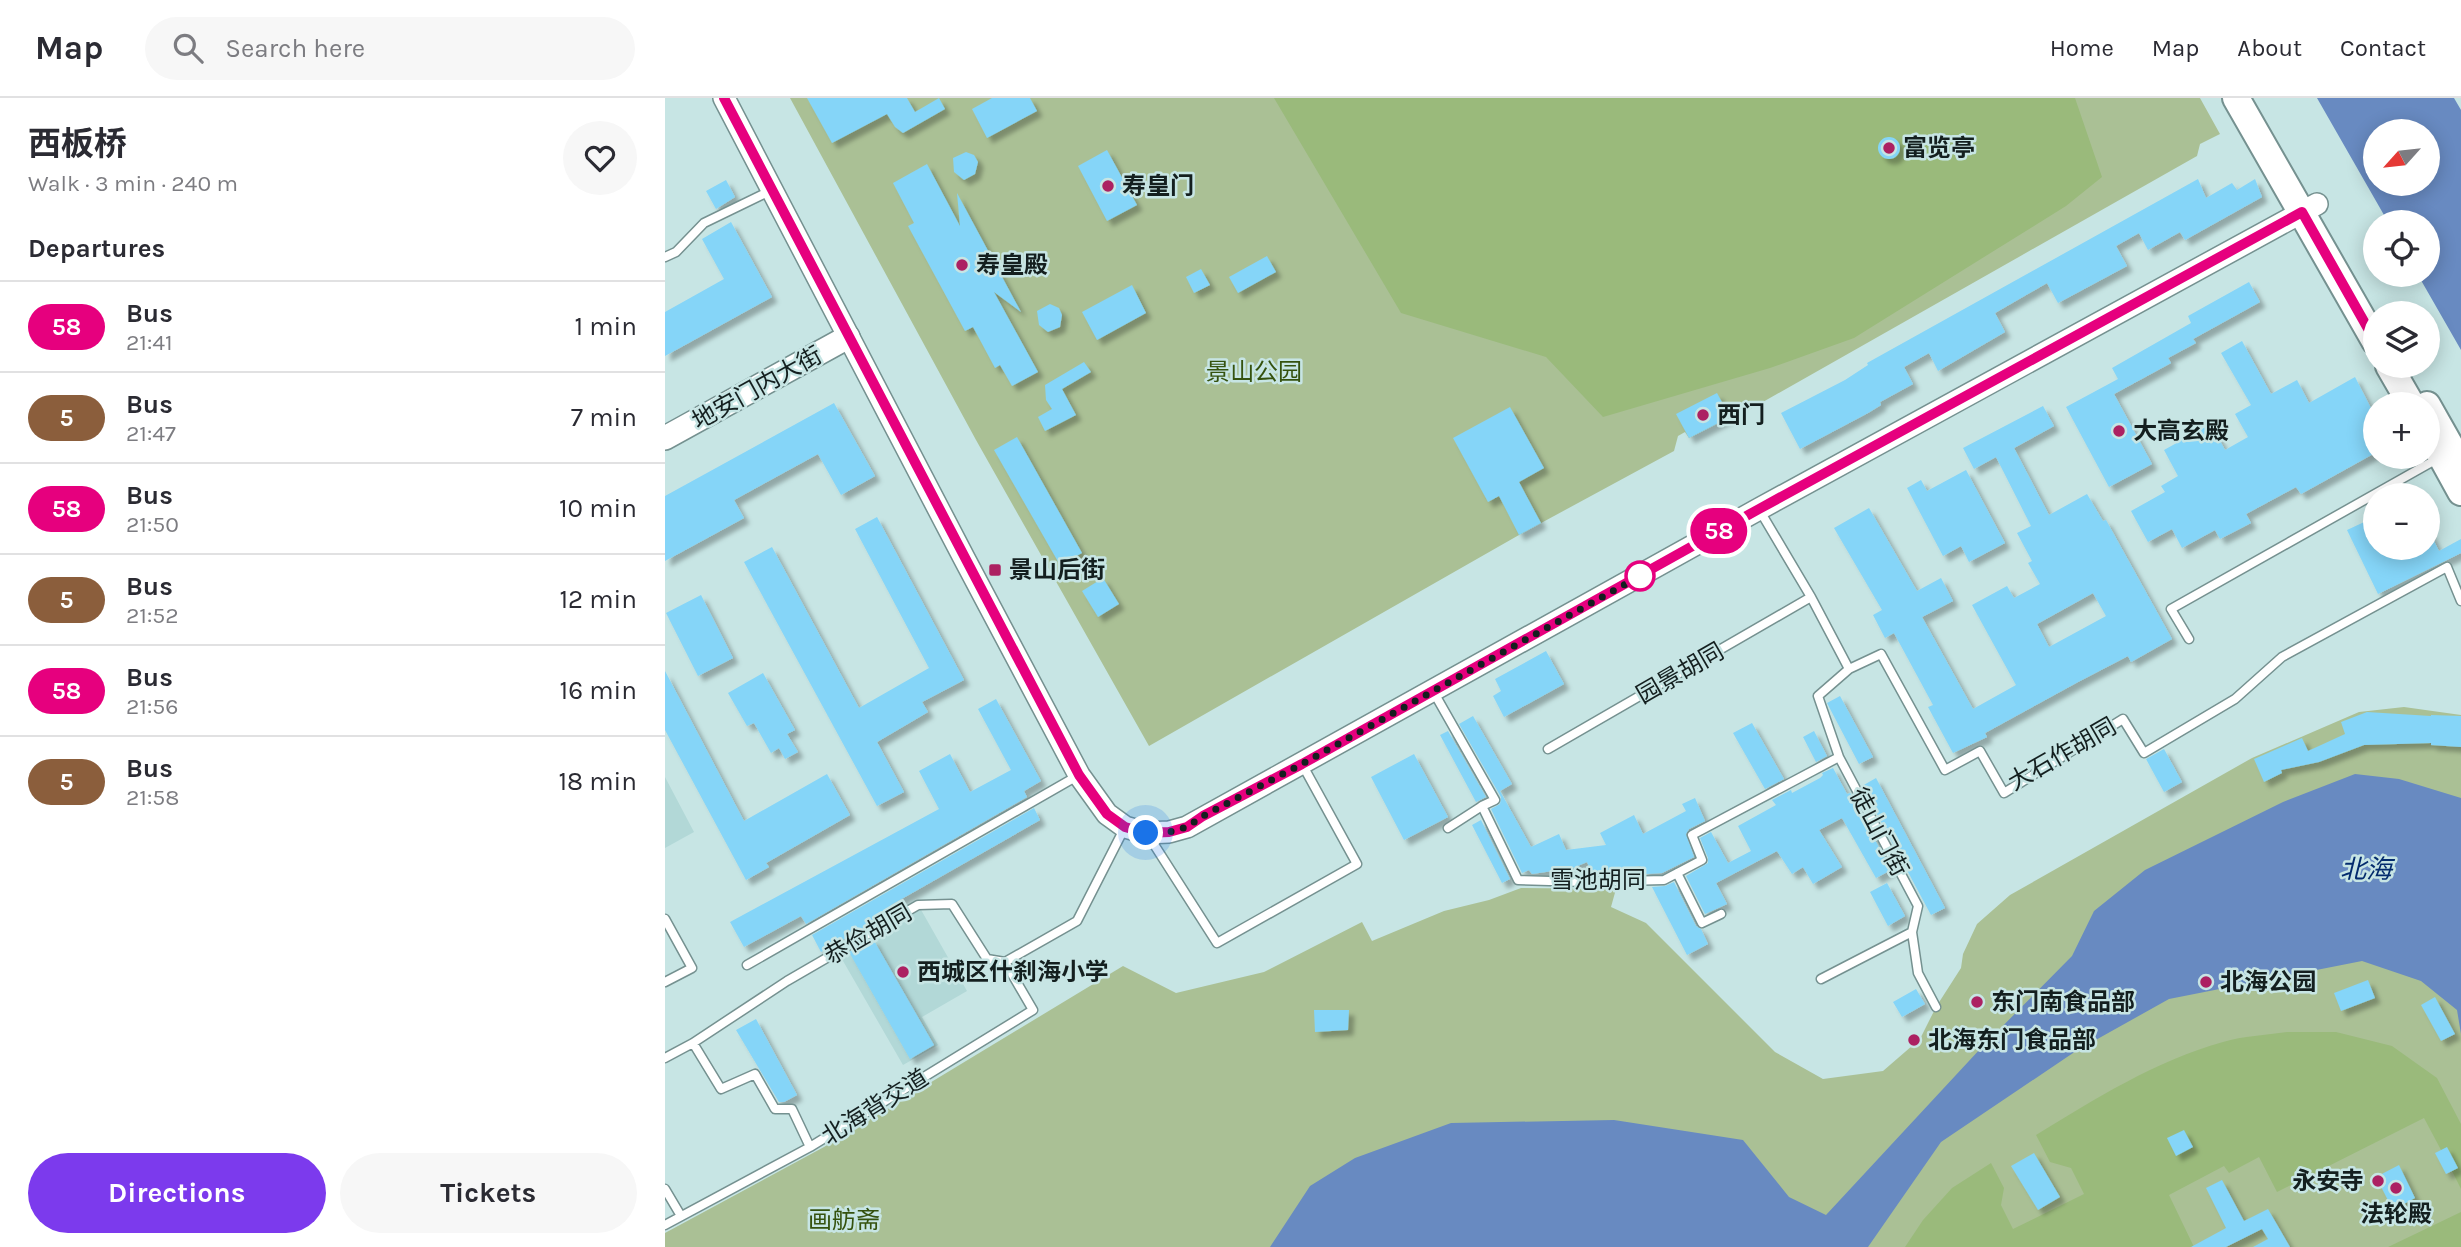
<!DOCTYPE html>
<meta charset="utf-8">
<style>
body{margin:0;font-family:Karla,"Noto Sans SC",sans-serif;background:#f7f7f7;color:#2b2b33;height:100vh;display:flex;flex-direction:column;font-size:26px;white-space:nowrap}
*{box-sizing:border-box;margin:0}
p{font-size:23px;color:#7c7c81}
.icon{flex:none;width:38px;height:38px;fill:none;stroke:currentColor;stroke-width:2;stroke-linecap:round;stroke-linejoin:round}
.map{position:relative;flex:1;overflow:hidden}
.sheet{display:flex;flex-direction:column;background:#fff;width:665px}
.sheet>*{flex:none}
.badge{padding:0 14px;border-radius:23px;font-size:24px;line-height:46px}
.needle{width:46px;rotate:243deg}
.tools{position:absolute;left:1698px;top:21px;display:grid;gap:14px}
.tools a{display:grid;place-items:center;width:77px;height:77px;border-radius:50%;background:#fff;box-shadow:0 4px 18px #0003;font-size:35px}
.you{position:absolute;width:35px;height:35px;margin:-18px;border:5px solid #fff;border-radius:50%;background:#1a73e8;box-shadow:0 0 0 10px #1a73e833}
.map>.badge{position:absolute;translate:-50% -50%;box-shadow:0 0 0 4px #fff}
h2{padding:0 28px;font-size:26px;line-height:63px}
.round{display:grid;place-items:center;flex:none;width:74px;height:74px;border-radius:37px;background:#f7f7f7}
.headline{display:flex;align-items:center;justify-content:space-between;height:119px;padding:0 28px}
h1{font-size:33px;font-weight:700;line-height:52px}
.button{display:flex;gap:14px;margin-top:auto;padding:14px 28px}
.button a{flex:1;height:80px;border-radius:42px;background:#7c3aed;color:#fff;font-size:28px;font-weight:700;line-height:80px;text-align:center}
.button a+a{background:#f7f7f7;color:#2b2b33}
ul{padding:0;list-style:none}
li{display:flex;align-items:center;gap:21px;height:91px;padding:0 28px;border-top:2px solid #e1e1e2}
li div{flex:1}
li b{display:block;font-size:26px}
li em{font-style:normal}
li .badge{min-width:77px;font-weight:700;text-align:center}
header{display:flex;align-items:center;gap:42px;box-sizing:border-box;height:98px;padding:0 35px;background:#fff;border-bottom:2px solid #e1e1e2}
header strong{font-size:33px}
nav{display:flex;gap:38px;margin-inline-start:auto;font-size:24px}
.search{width:490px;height:63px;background:#f7f7f7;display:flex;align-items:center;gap:18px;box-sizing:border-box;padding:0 24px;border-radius:38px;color:#7c7c81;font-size:26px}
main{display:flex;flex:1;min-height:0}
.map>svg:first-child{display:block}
</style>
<header>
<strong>Map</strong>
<div class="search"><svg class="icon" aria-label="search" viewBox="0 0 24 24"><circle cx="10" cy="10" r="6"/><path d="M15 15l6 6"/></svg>Search here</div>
<nav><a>Home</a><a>Map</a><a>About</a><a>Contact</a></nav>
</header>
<main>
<section class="sheet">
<div class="headline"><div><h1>西板桥</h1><p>Walk · 3 min · 240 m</p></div><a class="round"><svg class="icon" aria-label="heart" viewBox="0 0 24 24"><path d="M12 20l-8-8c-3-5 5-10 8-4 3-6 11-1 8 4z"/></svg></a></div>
<h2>Departures</h2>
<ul>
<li><span class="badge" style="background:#e6007e;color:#fff">58</span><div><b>Bus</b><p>21:41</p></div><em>1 min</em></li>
<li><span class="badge" style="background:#8b5e3c;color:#fff">5</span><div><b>Bus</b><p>21:47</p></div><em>7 min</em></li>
<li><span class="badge" style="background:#e6007e;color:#fff">58</span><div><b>Bus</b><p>21:50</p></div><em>10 min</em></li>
<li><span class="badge" style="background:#8b5e3c;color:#fff">5</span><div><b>Bus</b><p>21:52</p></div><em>12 min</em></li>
<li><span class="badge" style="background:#e6007e;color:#fff">58</span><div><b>Bus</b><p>21:56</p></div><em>16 min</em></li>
<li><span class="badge" style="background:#8b5e3c;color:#fff">5</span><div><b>Bus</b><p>21:58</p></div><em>18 min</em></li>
</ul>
<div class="button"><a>Directions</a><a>Tickets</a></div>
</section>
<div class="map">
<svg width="1796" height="1149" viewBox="0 0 1796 1149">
<defs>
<filter id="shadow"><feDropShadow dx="5.5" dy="5.5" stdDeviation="2" flood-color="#0004"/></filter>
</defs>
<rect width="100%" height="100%" fill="#c7e5e4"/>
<path fill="#b2d8d7" d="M 0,679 L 29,734 L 0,750 Z
M 255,810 L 302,893 L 257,919 L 273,947 L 238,967 L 174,856 Z"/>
<path fill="#aac095" d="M 125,0 L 1535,0 L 1555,36 L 1535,46 L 1532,58 L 1082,313 L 1069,308 L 1062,312 L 1065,319 L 1024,340 L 1020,334 L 1013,338 L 1009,353 L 854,437 L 484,648 L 311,342 Z
M 1739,609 L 1796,617 L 1796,1149 L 0,1149 L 0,1135 L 159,1049 L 458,868 L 511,895 L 599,874 L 697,824 L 707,843 L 779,813 L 824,802 L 856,790 L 951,791 L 946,809 L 981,825 L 1110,954 L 1158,981 L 1218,973 L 1255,941 L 1271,909 L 1296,870 L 1298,856 L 1312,826 L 1345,797 L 1587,660 L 1694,614 Z"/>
<path fill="#9aba7b" d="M 609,0 L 1410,0 L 1437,79 L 1401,108 L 1189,240 L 1105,270 L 938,319 L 881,259 L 736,215 Z
M 1622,934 L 1671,934 L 1727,948 L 1772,980 L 1796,1026 L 1796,1091 L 1787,1073 L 1792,1070 L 1776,1052 L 1759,1020 L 1612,1094 L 1594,1059 L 1564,1075 L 1559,1068 L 1504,1097 L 1529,1149 L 1240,1149 L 1258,1122 L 1287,1090 L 1326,1065 L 1339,1090 L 1336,1107 L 1348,1131 L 1419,1096 L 1406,1070 L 1385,1064 L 1371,1037 C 1430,1001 1490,963 1558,944 C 1578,938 1601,937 1622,934 Z
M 1796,1114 L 1796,1149 L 1723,1149 Z"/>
<path fill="#688ac1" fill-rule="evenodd" d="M 1652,0 L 1789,0 L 1796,12 L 1796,252 L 1753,177 L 1762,177 L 1762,124 L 1723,124 ZM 1710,33 L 1762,33 L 1762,86 L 1710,86 Z
M 1690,676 L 1734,681 L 1796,700 L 1796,936 L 1792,912 L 1756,883 L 1697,863 L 1504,901 L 1411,953 L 1276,1044 L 1203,1149 L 605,1149 L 645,1088 L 690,1060 L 786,1025 L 949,1022 L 1078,1042 L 1124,1099 L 1161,1117 L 1316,950 L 1407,858 L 1429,813 L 1480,772 L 1618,704 Z"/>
<path fill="#85d5f8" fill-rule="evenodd" filter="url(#shadow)" d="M 142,0 L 242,0 L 250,14 L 274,0 L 280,11 L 238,35 L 230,29 L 222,16 L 167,45 Z
M 327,0 L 365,0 L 372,13 L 322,40 L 307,11 Z
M1213 50a11 11 0 1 1 22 0a11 11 0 1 1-22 0Z
M 442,52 L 472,107 L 442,123 L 413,68 Z
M 301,54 L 309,57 L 313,64 L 310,76 L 299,82 L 289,74 L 288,60 Z
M 262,66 L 295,128 L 292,95 L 356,214 L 329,194 L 373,274 L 347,288 L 335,267 L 330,270 L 308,229 L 300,233 L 243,128 L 249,125 L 228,85 Z
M 1533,81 L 1541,100 L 1567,85 L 1572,92 L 1590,81 L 1597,99 L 1520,142 L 1515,134 L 1483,152 L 1474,135 L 1451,148 L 1462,168 L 1393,205 L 1382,185 L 1330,215 L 1340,234 L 1273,273 L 1264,255 L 1239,269 L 1248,286 L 1215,304 L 1216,307 L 1203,315 L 1135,351 L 1116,315 L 1180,282 L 1203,267 L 1202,265 Z
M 61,82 L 70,99 L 51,111 L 41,93 Z
M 66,124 L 107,199 L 0,258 L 0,214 L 59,181 L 37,141 Z
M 602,158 L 611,174 L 573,195 L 564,179 Z
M 536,171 L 545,187 L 529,195 L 521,179 Z
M 1584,184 L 1595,204 L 1528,241 L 1531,245 L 1503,260 L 1506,265 L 1449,296 L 1487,366 L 1444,389 L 1401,309 L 1453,281 L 1447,270 L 1526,225 L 1523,218 Z
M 467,187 L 481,215 L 432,242 L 417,214 Z
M 385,206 L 394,210 L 397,217 L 395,229 L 383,234 L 374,227 L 372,213 Z
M 1577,243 L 1606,296 L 1632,282 L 1644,305 L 1690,279 L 1710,318 L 1710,355 L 1636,396 L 1631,389 L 1581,416 L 1586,425 L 1555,441 L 1550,432 L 1517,450 L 1507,431 L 1483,444 L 1466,413 L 1500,394 L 1496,388 L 1513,378 L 1499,352 L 1546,326 L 1560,352 L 1583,339 L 1570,316 L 1586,307 L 1556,255 Z
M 419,264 L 426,274 L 397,291 L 411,317 L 380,333 L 373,319 L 387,311 L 381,302 L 380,287 Z
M 1052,295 L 1065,319 L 1024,340 L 1011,316 Z
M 169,305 L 210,378 L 176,397 L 153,356 L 69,402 L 79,420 L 0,463 L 0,398 Z
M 1378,308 L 1389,328 L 1349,350 L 1384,417 L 1422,396 L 1438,423 L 1441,422 L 1507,541 L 1466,564 L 1463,558 L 1413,584 L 1320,635 L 1322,639 L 1288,655 L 1263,609 L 1268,607 L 1229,535 L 1220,540 L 1208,517 L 1217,512 L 1169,430 L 1204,410 L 1252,493 L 1276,480 L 1288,503 L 1257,519 L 1308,611 L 1351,587 L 1307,507 L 1342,488 L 1349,500 L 1375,486 L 1363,465 L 1367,463 L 1352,435 L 1366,428 L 1331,359 L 1309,371 L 1298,350 ZM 1428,495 L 1441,518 L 1384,549 L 1372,526 Z
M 845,309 L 879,370 L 854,384 L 876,425 L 854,437 L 834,398 L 823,404 L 788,340 Z
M 352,339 L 417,455 L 395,467 L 329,352 Z
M 1301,372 L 1340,445 L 1304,464 L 1296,448 L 1278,458 L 1242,390 L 1256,382 L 1262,393 Z
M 212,419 L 299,582 L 257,604 L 263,614 L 212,644 L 239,694 L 212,708 L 79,464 L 107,449 L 194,610 L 264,570 L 190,431 Z
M 1710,419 L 1710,450 L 1762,450 L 1762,429 L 1774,453 L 1796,441 L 1796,455 L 1713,496 L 1682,432 Z
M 438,480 L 454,506 L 433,519 L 417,493 Z
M 36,497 L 68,560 L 33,578 L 1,515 Z
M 881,553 L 899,586 L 839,619 L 828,598 L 836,593 L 830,581 Z
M 0,573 L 79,723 L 162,676 L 185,717 L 101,765 L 104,769 L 81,782 L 0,632 Z
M 98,575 L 130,632 L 122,636 L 133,654 L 120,661 L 114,650 L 106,655 L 89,625 L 82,628 L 63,595 Z
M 1175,598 L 1208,659 L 1194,666 L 1162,605 Z
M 331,601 L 376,683 L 359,693 L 362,699 L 141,826 L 136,818 L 79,849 L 65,824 L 274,711 L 254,673 L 285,656 L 305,694 L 346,672 L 313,611 Z
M 1702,614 L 1766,618 L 1766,617 L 1796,618 L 1796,649 L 1766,647 L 1766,645 L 1699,647 L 1654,664 L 1616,672 L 1617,675 L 1599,684 L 1589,661 L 1637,640 L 1643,653 L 1680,636 L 1676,624 Z
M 808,618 L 847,686 L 835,693 L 866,749 L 894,736 L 901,752 L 941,747 L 935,735 L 969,717 L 978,736 L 1021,713 L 1017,706 L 1030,700 L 1040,723 L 1024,731 L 1021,736 L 1029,759 L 997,775 L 981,776 L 975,768 L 927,775 L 922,764 L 896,775 L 894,772 L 867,776 L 864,772 L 857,775 L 826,711 L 835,706 L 836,699 L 794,626 Z
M 1087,625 L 1119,681 L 1100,691 L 1068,635 Z
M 783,633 L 821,699 L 811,704 L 775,637 Z
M 1149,633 L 1162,658 L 1151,664 L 1138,639 Z
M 1499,651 L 1517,684 L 1499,694 L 1481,661 Z
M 749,656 L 783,719 L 739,742 L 706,679 Z
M 1168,670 L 1182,696 L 1185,695 L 1226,772 L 1211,780 L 1177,720 L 1154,732 L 1177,769 L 1148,786 L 1138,769 L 1127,776 L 1112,753 L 1051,785 L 1062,806 L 1040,816 L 1021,778 L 1043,765 L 1043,760 L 1035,740 L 1046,734 L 1063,765 L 1086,753 L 1073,728 L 1111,707 L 1107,702 L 1126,692 L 1127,695 L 1155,680 L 1158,677 L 1157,675 Z
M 1211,680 L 1280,810 L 1266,817 L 1197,688 Z
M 369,710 L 375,722 L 226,807 L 229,813 L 156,854 L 147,837 Z
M 816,722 L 845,781 L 837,785 L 807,727 Z
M 1009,784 L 1031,828 L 1036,831 L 1043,846 L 1022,857 L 987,789 L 1000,788 Z
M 1222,785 L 1240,818 L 1223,828 L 1205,794 Z
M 208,841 L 269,947 L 245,961 L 184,854 Z
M 1703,882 L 1710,900 L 1676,913 L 1669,895 Z
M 1251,891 L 1260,906 L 1237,919 L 1228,904 Z
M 1770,899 L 1790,936 L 1776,943 L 1756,907 Z
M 649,912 L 684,912 L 683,932 L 650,934 Z
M 91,921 L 132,997 L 119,1004 L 114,1004 L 71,932 Z
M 1519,1032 L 1528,1049 L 1511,1058 L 1502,1040 Z
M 1782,1049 L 1793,1070 L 1781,1076 L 1770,1055 Z
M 1369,1055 L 1395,1099 L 1373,1112 L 1346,1068 Z
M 1734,1067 L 1750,1100 L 1728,1112 L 1711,1079 Z
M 1557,1082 L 1579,1123 L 1603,1111 L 1625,1149 L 1588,1149 L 1603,1141 L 1597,1131 L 1561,1149 L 1526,1149 L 1561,1130 L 1541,1090 Z"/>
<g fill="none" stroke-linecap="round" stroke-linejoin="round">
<defs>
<path id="service" d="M 0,159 L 11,154 L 39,125 L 105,93
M 1095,413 L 1146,499 L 1184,571 L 1216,556 L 1280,672 L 1315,653 L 1339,695 L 1458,621 L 1479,655 L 1570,601 L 1617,559 L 1782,469 L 1796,503
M 1524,541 L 1506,511 L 1772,361
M 1184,571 L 1153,598 L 1174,659 L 1253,808 L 1247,834 L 1253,875 L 1271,909
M 768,593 L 830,702 L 817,708 L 853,782 L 918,784 L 999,782 L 1037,762 L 1027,737 L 1174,659
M 883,651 L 1146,499
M 783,730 L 817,708
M 483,737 L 552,845 L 692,766 L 637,666
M 1012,775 L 1037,825 L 1056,816
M 0,821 L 27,870 L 0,884
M 82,867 L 414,677
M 1156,881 L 1247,834
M 28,945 L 56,991 L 90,976 L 110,1011 L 127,1011 L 145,1049
M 0,960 L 28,945 L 122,883 L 253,807 L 287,806 L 322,861 L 340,864 L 412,823 L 459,731
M 0,1091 L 16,1118
M 0,1127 L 145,1049 L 368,912 L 340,864"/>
<path id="tertiary" d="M 59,0 L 299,460 L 414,677 L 442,716 L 460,729 L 481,735 L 504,734 L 522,729 L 1094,411 L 1652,106"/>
<path id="secondary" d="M 0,340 L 183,239"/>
<path id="primary" d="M 1571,0 L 1710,243
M 1724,268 L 1746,306
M 1762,307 L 1796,367
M 1774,354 L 1796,394"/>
</defs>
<use href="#service" stroke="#759190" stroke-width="11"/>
<use href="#tertiary" stroke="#759190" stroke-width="24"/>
<use href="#secondary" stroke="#759190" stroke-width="26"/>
<use href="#primary" stroke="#759190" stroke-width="30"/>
<use href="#service" stroke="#fff" stroke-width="8"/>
<use href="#tertiary" stroke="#fff" stroke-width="21"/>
<use href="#secondary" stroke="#fff" stroke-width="23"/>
<use href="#primary" stroke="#fff" stroke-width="26"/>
</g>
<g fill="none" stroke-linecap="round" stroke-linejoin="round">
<defs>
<path id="line" d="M 59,0 L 414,677 L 442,716 L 460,729 L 481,735 L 504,734 L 522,729 L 538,718 L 637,666 L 1094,411 L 1637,114 L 1710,243"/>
</defs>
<use href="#line" stroke="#fff" stroke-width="16"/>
<use href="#line" stroke="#e6007e" stroke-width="10"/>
<path stroke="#141f1f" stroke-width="7" stroke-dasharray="0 12.6" d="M 481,735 L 504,734 L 522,729 L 538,718 L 637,666 L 975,478"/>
</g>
<g fill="#ac2162" stroke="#c7e5e4" stroke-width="2.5">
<circle cx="1224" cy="50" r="7"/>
<circle cx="443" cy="88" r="7"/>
<circle cx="297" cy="167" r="7"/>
<circle cx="1038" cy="317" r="7"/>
<circle cx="1454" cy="333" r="7"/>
<rect x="323" y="465" width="14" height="14" rx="3.5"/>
<circle cx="238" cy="874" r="7"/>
<circle cx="1541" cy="884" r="7"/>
<circle cx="1312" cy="904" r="7"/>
<circle cx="1249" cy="942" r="7"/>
<circle cx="1713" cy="1083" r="7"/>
<circle cx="1731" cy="1090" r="7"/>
</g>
<circle fill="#fff" stroke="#e6007e" stroke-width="3.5" cx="975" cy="478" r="14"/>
<g text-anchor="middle" stroke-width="5" stroke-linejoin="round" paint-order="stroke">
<g font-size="24" font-weight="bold" fill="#141f1f" stroke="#c7e5e4" text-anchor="start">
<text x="1238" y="58">富览亭</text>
<text x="457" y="96">寿皇门</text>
<text x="311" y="175">寿皇殿</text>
<text x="1052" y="325">西门</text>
<text x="1468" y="341">大高玄殿</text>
<text x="344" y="480">景山后街</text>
<text x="252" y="882">西城区什刹海小学</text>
<text x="1555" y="892">北海公园</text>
<text x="1326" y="912">东门南食品部</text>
<text x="1263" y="950">北海东门食品部</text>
<text x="1699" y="1091" text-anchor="end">永安寺</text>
<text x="1731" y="1124" text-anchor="middle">法轮殿</text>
</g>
<g font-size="24" fill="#35520e" stroke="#c7e5e4">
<text x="589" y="282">景山公园</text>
<text x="179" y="1130">画舫斋</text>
</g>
<g font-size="24" fill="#141f1f" stroke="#c7e5e4">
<text transform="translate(92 290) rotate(-29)" y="8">地安门内大街</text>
<text transform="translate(1015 575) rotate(-30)" y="8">园景胡同</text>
<text transform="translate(1397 656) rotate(-30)" y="8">大石作胡同</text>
<text transform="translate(1214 734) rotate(62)" y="8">徒山门街</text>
<text x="933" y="790">雪池胡同</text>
<text transform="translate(203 836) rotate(-30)" y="8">恭俭胡同</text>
<text transform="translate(210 1009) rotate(-32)" y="8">北海背交道</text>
</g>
<g font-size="26" font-style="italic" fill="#032b6d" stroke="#c7e5e4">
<text x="1701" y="780">北海</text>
</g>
</g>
</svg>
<div class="tools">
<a><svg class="needle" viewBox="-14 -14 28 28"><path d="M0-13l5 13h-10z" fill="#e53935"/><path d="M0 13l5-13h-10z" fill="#7c7c81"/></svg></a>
<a><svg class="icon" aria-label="locate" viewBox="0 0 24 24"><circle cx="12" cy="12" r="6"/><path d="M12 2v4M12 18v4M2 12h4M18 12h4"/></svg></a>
<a><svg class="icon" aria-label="layers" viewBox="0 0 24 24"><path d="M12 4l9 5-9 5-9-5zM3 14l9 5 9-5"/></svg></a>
<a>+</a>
<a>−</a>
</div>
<div class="you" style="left:481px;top:735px"></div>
<b class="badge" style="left:1054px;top:433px;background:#e6007e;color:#fff">58</b>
</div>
</main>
